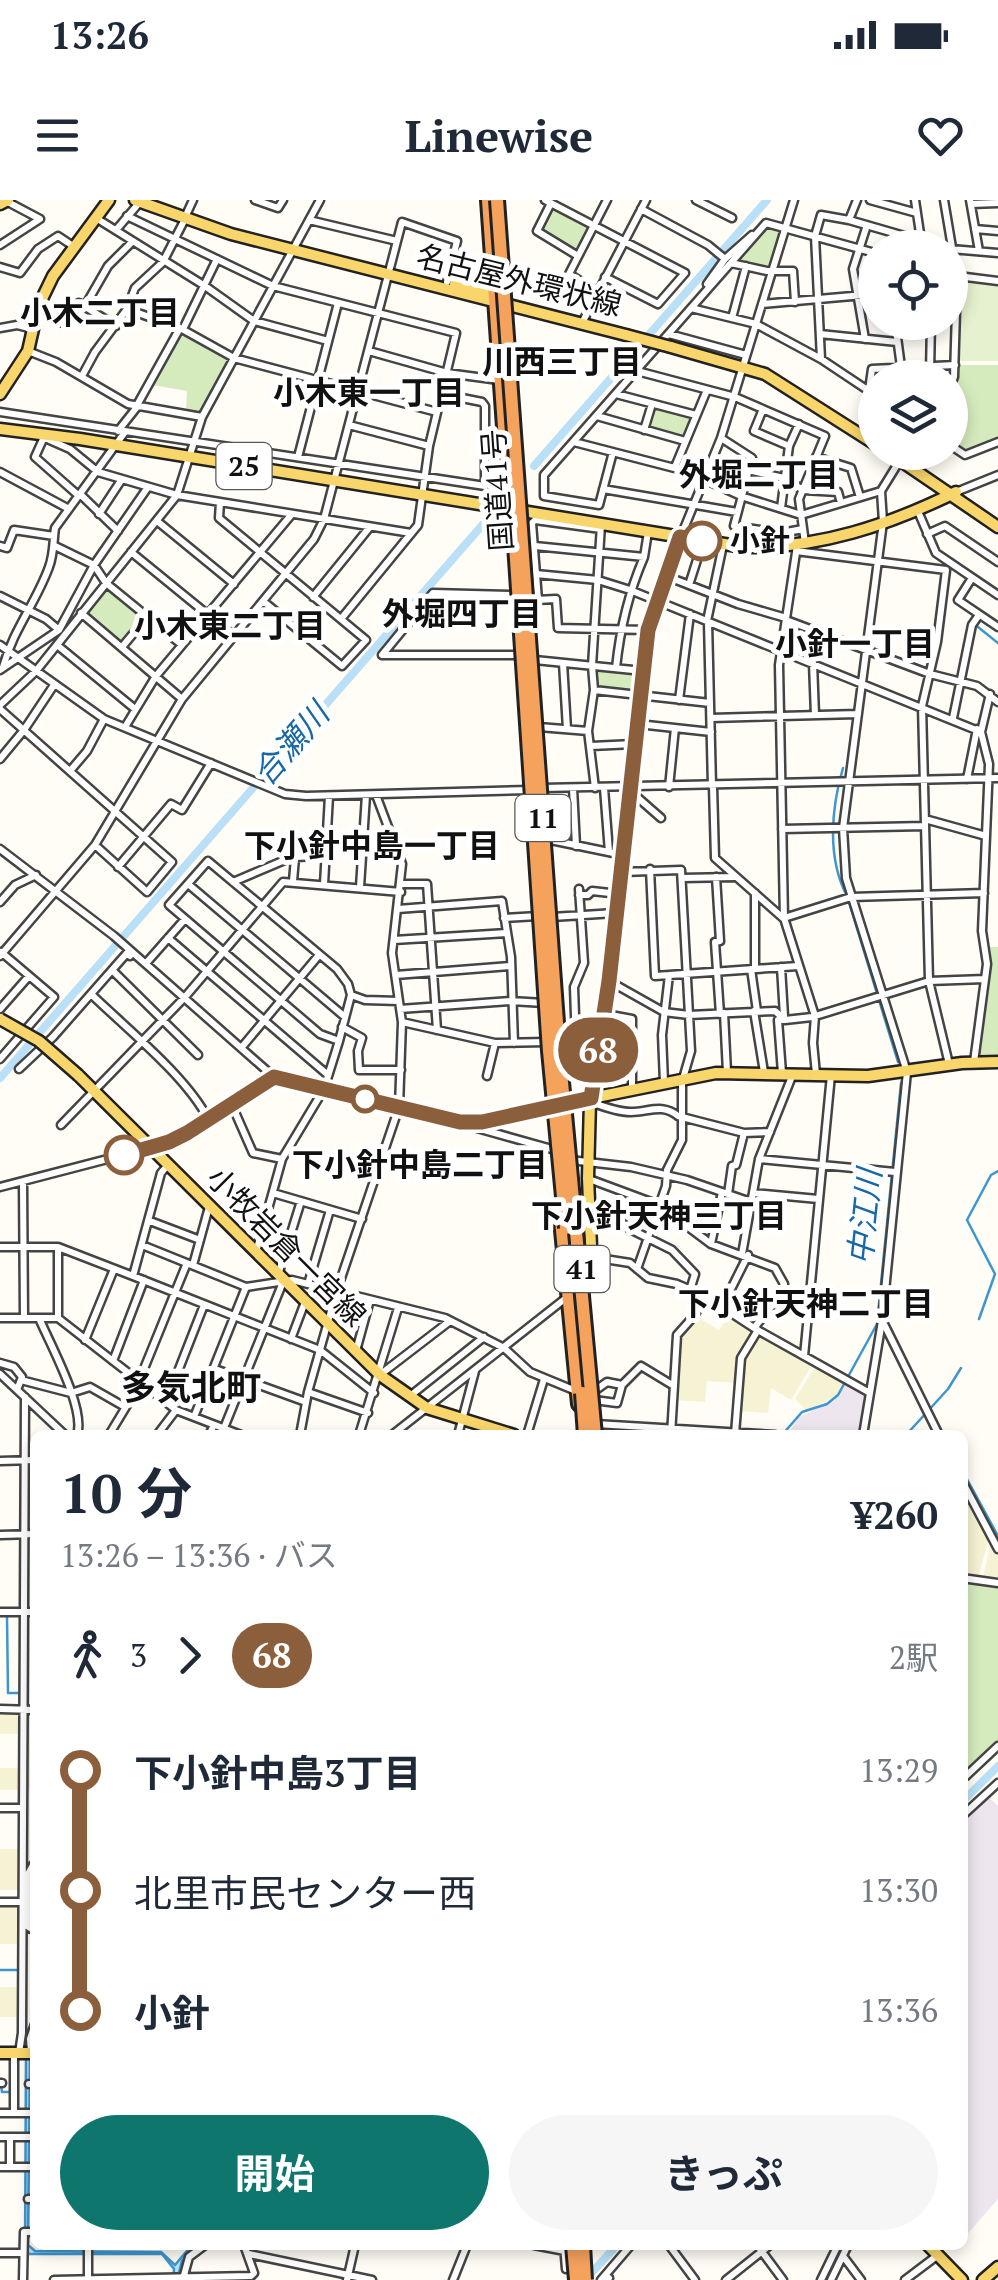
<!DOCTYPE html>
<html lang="ja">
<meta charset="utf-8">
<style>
body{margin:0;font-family:"PT Serif","Noto Sans JP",serif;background:#f6f6f7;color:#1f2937;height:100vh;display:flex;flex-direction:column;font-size:38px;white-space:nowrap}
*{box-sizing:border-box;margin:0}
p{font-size:32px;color:#747a83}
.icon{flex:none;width:55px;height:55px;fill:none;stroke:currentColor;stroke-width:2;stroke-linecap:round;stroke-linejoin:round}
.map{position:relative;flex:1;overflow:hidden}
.side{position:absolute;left:30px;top:1230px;width:938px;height:820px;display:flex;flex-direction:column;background:#fff;border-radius:15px;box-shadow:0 5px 15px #0003}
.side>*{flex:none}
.badge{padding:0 20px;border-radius:32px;font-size:35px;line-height:65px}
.tools{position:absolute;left:858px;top:30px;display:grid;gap:20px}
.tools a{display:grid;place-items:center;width:110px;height:110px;border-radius:50%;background:#fff;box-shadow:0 5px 15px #0003;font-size:50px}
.map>.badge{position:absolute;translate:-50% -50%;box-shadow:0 0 0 5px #fff}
.legs{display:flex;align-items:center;gap:15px;height:110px;padding:0 30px;font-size:32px}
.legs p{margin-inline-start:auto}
.summary{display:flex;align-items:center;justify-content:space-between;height:170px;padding:0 30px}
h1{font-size:55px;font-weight:700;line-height:75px}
.button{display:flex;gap:20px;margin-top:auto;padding:20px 30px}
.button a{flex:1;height:115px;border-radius:60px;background:#0f766e;color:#fff;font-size:40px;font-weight:700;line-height:115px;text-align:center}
.button a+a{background:#f6f6f7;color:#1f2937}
ul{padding:0 30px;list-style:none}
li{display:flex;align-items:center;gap:35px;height:120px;font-size:38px}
li i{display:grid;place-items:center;width:15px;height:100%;margin:0 12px;background:currentColor}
li i::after{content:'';width:25px;height:25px;margin:-12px;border:8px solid;border-radius:50%;background:#fff}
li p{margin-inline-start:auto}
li:first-child i{background:linear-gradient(#0000 50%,currentColor 0)}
li:last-child i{background:linear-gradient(currentColor 50%,#0000 0)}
.status{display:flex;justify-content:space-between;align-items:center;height:70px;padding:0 50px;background:#fff;direction:ltr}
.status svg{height:28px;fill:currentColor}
header{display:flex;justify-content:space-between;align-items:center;height:130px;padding:0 30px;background:#fff;font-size:45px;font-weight:700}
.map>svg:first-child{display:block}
</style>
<div class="status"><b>13:26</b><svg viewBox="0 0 49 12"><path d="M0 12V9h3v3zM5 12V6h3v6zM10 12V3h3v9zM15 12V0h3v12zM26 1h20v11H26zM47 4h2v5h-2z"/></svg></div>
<header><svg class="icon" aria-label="menu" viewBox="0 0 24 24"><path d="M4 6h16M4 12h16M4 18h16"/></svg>Linewise<svg class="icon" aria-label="heart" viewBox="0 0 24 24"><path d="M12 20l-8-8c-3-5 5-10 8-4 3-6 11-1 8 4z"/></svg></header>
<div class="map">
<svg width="998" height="2080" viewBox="0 0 998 2080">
<rect width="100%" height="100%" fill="#fffdf5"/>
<path fill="#eee6ef" d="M 846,1183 L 865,1196 L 859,1235 L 787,1235 L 799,1217 L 834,1201 Z
M 987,1595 L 998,1606 L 998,1999 L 963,2039 L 963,1621 Z"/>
<path fill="#f6f3d4" d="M 730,1114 L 755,1130 L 740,1156 L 737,1183 L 707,1181 L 705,1202 L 675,1200 L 679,1136 L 695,1116 L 719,1130 Z
M 758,1133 L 812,1165 L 791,1200 L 771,1188 L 768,1213 L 738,1211 L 741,1159 Z
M 816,1165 L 845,1182 L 835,1197 L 806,1210 L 795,1199 Z
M 962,1288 L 989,1338 L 978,1378 L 963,1376 Z
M 991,1342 L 998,1356 L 998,1381 L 983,1378 Z
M 0,1511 L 21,1511 L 21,1534 L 0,1534 Z
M 28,1514 L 35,1514 L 35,1590 L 27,1590 Z
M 0,1568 L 21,1568 L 21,1590 L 0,1590 Z
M 0,1649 L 21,1649 L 21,1690 L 0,1690 Z
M 0,1704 L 21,1704 L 21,1744 L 0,1744 Z
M 0,1787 L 20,1787 L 20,1817 L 0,1817 Z"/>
<path fill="#d5ebbd" d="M 551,6 L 590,25 L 576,53 L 539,31 Z
M 765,26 L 780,31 L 769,69 L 736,62 Z
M 181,130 L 231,159 L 201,215 L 186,212 L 187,191 L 152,185 Z
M 959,165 L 998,165 L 998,239 L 967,251 L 950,242 L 950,194 L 958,182 Z
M 653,206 L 693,216 L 685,238 L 647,229 Z
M 106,387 L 143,417 L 122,444 L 85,413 Z
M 595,468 L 639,472 L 637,493 L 596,488 Z
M 990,747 L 998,747 L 998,858 L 978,858 Z
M 962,1380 L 998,1385 L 998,1544 L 966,1574 L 962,1571 L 963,1518 L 967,1488 L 962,1487 Z"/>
<path fill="#e6f2cf" d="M 961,81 L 998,84 L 998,161 L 959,161 Z"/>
<path fill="#b9e0f7" stroke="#3f96cf" stroke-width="2.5" d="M 26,1858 L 30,1859 L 28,2045 L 35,2051 L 161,2052 L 175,2065 L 191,2046 L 198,2045 L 182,2061 L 177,2080 L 173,2080 L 174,2069 L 162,2054 L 25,2054 Z"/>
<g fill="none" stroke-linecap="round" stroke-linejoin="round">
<path stroke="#3f96cf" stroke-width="2.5" d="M 978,427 L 998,443
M 843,568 C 831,609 827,658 847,696 L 898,862
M 979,1119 L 995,1074 L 967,1020 L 991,975 L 998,971
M 782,1235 L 802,1212 L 827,1204 L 838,1195 L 877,1124 L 901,883
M 906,1235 L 948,1189 L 961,1168
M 962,1270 L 998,1336
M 7,1416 L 8,1493 L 21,1493
M 0,1770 L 18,1770
M 1,1885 L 2,1892 L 11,1892"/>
<path stroke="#b9e0f7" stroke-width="8" d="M 534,266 L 767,0
M 0,878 L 498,307
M 962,1602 L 998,1566
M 586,2079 L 617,2045
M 826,2080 L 842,2045"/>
<defs>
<path id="minor" d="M 255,0 L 278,8 L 283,0
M 545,0 L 685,73 L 658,104 L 605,77
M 696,0 L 732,18
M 870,0 L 917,13
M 915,0 L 921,40
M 944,0 L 957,77 L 954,177 L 950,187
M 970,0 L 979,51
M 551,3 L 537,31 L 578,56
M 971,4 L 998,3
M 641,9 L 708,45 L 725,59
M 187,13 L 193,0
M 127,16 L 273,86 L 456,133 L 429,246 L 418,325 L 341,419
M 96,18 L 205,86 L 254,121 L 328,141
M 309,20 L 397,41
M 849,20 L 857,0
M 975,29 L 998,31
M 116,30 L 140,2
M 0,45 L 40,19 L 6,1
M 951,49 L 998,53
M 731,63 L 767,71 L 793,71 L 795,102
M 0,67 L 20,73 L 38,49 L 58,36 L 73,46
M 390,68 L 402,22 L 457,41 L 447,82
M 950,75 L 998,81
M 707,84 L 725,59 L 752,35
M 597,92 L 569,74 L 607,0
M 762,104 L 875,94
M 85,106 L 108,66 L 133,41
M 691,108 L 756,124 L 821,159 L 875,195
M 127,109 L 180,128 L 234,158 L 437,212
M 37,113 L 69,125 L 79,103 L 116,126
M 732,118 L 746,66
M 895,122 L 901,167
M 582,123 L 646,0
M 0,128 L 17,125 L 33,129
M 183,129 L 217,59
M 669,134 L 746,155
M 820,134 L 897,142
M 865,139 L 853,69 L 867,25
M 28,151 L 56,162 L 128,204 L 202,217
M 369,151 L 447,173 L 499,180
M 821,159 L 815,36 L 821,15 L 849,20 L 946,48
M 637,171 L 735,197 L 825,236 L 799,299 L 805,343
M 82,176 L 95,152 L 127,109 L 135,88 L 163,62 L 185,19
M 926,178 L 930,172 L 931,122
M 869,190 L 872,169 L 955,165
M 616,194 L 696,215
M 136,207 L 180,128
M 763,209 L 754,231 L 789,246
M 0,212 L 485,286 L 485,206 L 482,202 L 442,194
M 597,216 L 685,241
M 349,225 L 429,246
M 644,230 L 652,204
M 118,231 L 137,207
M 44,237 L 35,257 L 79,296
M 45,238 L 70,249 L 98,272 L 177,295 L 411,333
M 721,238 L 752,258 L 734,326 L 781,333 L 803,329
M 574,242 L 686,271 L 741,296 L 801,315 L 881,291
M 950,245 L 965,255 L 998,242
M 613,252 L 599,305 L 544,296 L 544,275 L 766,23 L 875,53
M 298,257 L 338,103
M 816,257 L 851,268 L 860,297
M 675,267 L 707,190
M 748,270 L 784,278 L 803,290 L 838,292 L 841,303
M 0,272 L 69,309
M 603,289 L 737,312
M 956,292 L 998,275
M 80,294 L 118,331
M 220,302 L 219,318 L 366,440 L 342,466 L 263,401
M 781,308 L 789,246 L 799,224
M 917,309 L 936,353 L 998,395
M 99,314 L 122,279
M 157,321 L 234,384
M 927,334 L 945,326 L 998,362
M 681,336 L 721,238 L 794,0
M 0,346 L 7,348 L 14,330 L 54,336
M 55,346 L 94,365 L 106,383 L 182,445
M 535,346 L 644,357 C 628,394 620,429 616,468
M 797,346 L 779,465 L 784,718 L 815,816 L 813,843 L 816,874
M 796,351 L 946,370 L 937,442 L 922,506 L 929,781 L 949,864
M 131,352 L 234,436
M 644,357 L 648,332
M 536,374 L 598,380 L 630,390 L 981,532 L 989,564 L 982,731 L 987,764 L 974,862
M 666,376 L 738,404 L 786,418
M 972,378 L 958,400 L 998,427
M 689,385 L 703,341
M 515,395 L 433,393 L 382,455 L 519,455
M 0,396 L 46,419 L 59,430
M 313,397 L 369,328
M 536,400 L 556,399 L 558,428 L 647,430
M 538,400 L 532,323 L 535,320 L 601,329
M 81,413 L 182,499
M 786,420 L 930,474 L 977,486 L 998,502
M 707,421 L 723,345
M 708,422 L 712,586
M 0,445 L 104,519 L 285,594 L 306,596 L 530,590
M 57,445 L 135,509
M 122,447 L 147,417
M 535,460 L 643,471
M 563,463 L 567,529
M 813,463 L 815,515
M 3,467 C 14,428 36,403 49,367 C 54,354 53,342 55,328 L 125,232
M 0,470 L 59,430 L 94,365 L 148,287
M 594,490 L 710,503
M 679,500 L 690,414
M 0,505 L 36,471 L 177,295 L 202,217 L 320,0
M 0,509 L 172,662 L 147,692 L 95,645
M 711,518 L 858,514
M 953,518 L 972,425 L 979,415
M 638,524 L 711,532
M 125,527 L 156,476 L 292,314
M 539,527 L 588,531
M 981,532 L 990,494
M 591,546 L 634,544
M 0,559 L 24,530 L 54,485
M 70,571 L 87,551 L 104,519
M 967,579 L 977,529
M 713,586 L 715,658 L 783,718
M 669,587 L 675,528
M 542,588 L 998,578
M 573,588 L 576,646
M 595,588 L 588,531 L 594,490 L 592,466 L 601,325
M 604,588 L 609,652
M 629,596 L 637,597 L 661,618
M 925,619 L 986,636
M 782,629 L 925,626
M 546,639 L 623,655
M 0,649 L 114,736 L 274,877
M 118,667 L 171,604 L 182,610 L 211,563
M 650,669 L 655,776 L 798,766
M 622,672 L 681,670 L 691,851 L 682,882 L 682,940 L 667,970 L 666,986 L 637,1069
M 716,677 L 720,741 L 715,742 L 720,814
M 682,678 L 735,677
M 293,681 L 295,658
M 233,682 L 292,657 L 325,656
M 188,684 L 345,817
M 324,684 L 329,596
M 402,684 L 427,684 L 437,830
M 360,687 L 366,595
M 579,695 L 588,695 L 592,691 L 619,694
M 0,702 L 15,685 L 36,675
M 398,709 L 502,701 L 511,757 L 514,843
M 552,717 L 615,713
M 504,718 L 538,716
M 784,718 L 851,697 L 984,693
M 168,738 L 328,875
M 394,740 L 507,733
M 0,756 L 95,645 L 182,499 L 314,339 L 324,319 L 388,75
M 148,761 L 185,719
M 781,767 L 784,816
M 751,769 L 757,811
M 755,769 L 755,693
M 112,770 L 198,855
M 396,775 L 510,766
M 609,781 L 664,812 L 689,815 L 775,811 L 785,820 L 812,817 L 929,781
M 929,781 L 985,779
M 91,794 C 126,828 187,877 208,919
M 351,795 L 365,800 L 399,801
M 0,809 L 29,776
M 400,809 L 511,801 L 544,803
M 754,811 L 764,872
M 724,813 L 727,872
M 605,814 L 632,819 L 632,889
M 402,822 L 495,843 L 547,842
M 342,827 L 362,838 L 358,851 L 359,870 L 401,870
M 242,847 L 319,755
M 0,859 L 54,797 L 1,752
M 19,869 L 53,837 L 127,753 L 130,756
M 577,872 L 574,787 L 584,763 L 579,689
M 782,873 L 778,820 L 785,820
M 487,876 L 495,843
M 664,882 L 662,835 L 669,775
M 591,902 C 604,907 618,912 631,912 C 649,912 662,903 678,916 L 744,933 L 770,932
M 231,903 L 253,953 L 282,959
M 473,922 L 477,928 L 555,950
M 61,925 L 185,797 L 283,682 L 401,692
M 759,959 L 895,972
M 570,960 L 631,967 L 687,980 L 751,1002
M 589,979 L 659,1005 L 711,1044 L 775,1068 L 784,1084 L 775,1102 L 754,1128
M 23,982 L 24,1118
M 0,987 L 169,943 L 274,877 L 460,922 L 482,922 L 551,906
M 273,993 L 362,1019
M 753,993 L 818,999
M 728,994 L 732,966 L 736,965 L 744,933
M 591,1007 L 605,1010 L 630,1029 L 672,1050 L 695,1074 L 690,1090
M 150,1021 L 200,1040
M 711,1044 L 722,992
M 142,1045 L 246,1087 L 292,1080 L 445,1118 L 504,1148 L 530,1172 L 576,1191
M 0,1047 L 58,1047 L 133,1076 L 320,1150 L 374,1193
M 58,1047 L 58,1118
M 256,1052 L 282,959 L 324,889 L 339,841 L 351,795 L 348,784 L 337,769 L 208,661 L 169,705 L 320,834 L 339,841
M 742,1054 L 759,959 L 793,874
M 592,1057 L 630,1063 L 648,1078 L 677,1084 L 705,1096 L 754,1128 L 870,1193
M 193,1065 L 209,1007
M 278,1075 L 301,1001
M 133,1076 L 161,973 L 168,965
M 308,1084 L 330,1010
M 722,1107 L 748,1055
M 0,1118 L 58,1118 L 176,1210 L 241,1235
M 39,1118 C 50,1144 86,1209 77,1235
M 884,1124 L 939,1235
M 291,1139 L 305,1102
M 85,1140 L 114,1069
M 356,1151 L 370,1100
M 804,1156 L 831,875
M 113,1161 L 144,1080
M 0,1163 L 14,1167 L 22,1177 L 17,1190
M 215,1169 L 306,1202
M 0,1174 L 65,1235
M 381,1174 L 450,1121
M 21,1180 L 71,1193 L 90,1187 L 125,1207
M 139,1181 L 187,1063
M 308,1192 L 368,1213
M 593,1192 L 607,1182 L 622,1185
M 410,1196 L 484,1137
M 594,1200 L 617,1203 L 622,1185 L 641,1166 L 674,1186
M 166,1202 L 204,1105
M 194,1217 L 246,1087
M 596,1224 L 775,1235
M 224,1228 L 283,1082
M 735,1234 L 741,1158 L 758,1130
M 109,1235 L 141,1182
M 157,1235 L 176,1210
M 209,1235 L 214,1225
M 300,1235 L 308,1192 L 337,1090 L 399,907 L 402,822 L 392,753 L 402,664 L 376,595
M 359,1235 L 398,1108
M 392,1235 L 566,1098
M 458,1235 L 475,1171
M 527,1235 L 544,1179
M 671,1235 L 677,1135 L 694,1116 L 705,1096
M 863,1235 L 882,1121 L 907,872 L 846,678 L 843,628 L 883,322 L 881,291 L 905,252
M 0,1261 L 35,1260
M 962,1281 L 998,1349
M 0,1335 L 35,1334
M 962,1378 L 998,1383
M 0,1412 L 35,1412
M 962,1489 L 962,1501
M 0,1509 L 35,1510
M 962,1574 L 966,1576 L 998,1546
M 0,1608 L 23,1608
M 962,1616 L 998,1583
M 33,1665 L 27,1676 L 27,1726 L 35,1731
M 0,1702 L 24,1702
M 31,1852 L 30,1839 L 35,1824
M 19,1853 L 22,1833 L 25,1197
M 14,1854 L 14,1913
M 0,1883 L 2,1883
M 29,1884 L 35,1884
M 0,1913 L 35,1913
M 0,1937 L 35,1937
M 10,1937 L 10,1967
M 0,1967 L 35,1967
M 28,1999 L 35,1999
M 534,2045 L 565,2051
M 564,2045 L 566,2069
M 669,2045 L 695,2080
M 757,2045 L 783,2080
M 0,2053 L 23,2053
M 249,2054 L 372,2080
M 843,2056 L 861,2080
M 88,2079 L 88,2045
M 183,2079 L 189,2057 L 205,2045
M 23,2080 L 24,2032 L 35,2032
M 54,2080 L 251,2076 L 254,2073 L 244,2045
M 347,2080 L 355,2045
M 453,2080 L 467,2045
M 601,2080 L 631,2045
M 607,2080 L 609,2078
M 726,2080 L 770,2045
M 821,2080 L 838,2045
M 831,2080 L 848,2045
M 905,2080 L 938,2055"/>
<path id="major" d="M 135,0 L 231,34 L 626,135
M 0,4 L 8,0
M 455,84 L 497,94
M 671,147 L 765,174 L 875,244
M 0,194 L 28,151 L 38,107 L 53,76 L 109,0
M 0,229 L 80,239 L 743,347 C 818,349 889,325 956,292
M 888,252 L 998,327
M 78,875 L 380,1175 L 427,1208 L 514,1235
M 557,905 L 716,873 L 868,876 L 962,863 L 998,862
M 577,1091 L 588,1082 L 592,1069 L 588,978 L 590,901 L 609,781 L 647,430 L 680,337
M 0,1853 L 35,1853
M 928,2045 L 962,2080
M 983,2080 L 998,2067"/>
<path id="highway" d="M 488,0 L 510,312
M 561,1020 L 579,1204"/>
</defs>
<use href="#minor" stroke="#444" stroke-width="11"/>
<use href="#major" stroke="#222" stroke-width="15"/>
<use href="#highway" stroke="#222" stroke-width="18"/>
<use href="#minor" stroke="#fff" stroke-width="6"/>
<use href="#major" stroke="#f9d66b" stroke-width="10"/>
<use href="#highway" stroke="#f5a25d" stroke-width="12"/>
<defs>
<path id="major-bridge" d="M 626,135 L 671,147
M 0,819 L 39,841 L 78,875"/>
<path id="highway-bridge" d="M 497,0 L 559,850 L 595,1235
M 512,300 L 549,851 L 566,1028
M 582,1193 L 585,1235
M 573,2045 L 576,2080
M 583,2045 L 585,2080"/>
</defs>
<use href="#major-bridge" stroke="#222" stroke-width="15" stroke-linecap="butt"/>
<use href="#highway-bridge" stroke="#222" stroke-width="18" stroke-linecap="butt"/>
<use href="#major-bridge" stroke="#f9d66b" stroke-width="10"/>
<use href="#highway-bridge" stroke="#f5a25d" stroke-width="12"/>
</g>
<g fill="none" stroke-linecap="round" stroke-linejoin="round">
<defs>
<path id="line-1" d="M 124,955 L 169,942 L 187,933 L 274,877 L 460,922 L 482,922 L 591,898 L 609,781 L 648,430 L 680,337 L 702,341"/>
</defs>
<use href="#line-1" stroke="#fff" stroke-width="22"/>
<use href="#line-1" stroke="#8b5e3c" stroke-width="15"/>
</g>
<g fill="#fff" stroke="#8b5e3c" stroke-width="5">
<circle cx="702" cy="341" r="18"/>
<circle cx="365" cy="899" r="12"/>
<circle cx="124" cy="955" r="18"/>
</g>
<g text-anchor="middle" stroke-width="10" stroke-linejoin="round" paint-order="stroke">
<g fill="#fff" stroke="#585858" stroke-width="2.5">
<rect x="216.5" y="243" width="55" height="46" rx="8"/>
<rect x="515.5" y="595" width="55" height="46" rx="8"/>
<rect x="554.5" y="1046" width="55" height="46" rx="8"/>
</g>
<g font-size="28" font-weight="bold" fill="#111">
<text x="244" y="276">25</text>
<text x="543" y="628">11</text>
<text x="582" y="1079">41</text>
</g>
<g font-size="30" fill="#111" stroke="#fff">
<text transform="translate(519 81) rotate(14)" y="10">名古屋外環状線</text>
<text transform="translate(498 290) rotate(-94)" y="10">国道41号</text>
<text transform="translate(286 1047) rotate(45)" y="10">小牧岩倉一宮線</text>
</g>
<g font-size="30" font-weight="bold" fill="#111" stroke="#fff" text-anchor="start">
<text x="730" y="351">小針</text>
</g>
<g font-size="32" font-weight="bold" fill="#111" stroke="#fff">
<text x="100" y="124">小木二丁目</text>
<text x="562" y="173">川西三丁目</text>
<text x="369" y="204">小木東一丁目</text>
<text x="759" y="286">外堀二丁目</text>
<text x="462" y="425">外堀四丁目</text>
<text x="230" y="437">小木東二丁目</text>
<text x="855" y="455">小針一丁目</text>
<text x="372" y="657">下小針中島一丁目</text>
<text x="420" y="976">下小針中島二丁目</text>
<text x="659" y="1027">下小針天神三丁目</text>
<text x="806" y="1115">下小針天神二丁目</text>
</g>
<g font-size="32" font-style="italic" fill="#1768a6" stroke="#fff">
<text transform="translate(291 544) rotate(-49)" y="11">合瀬川</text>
<text transform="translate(865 1017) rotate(-84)" y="11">中江川</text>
</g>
<g font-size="35" font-weight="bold" fill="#111" stroke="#fff">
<text x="191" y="1200">多気北町</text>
</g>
</g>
</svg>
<div class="tools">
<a><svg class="icon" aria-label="locate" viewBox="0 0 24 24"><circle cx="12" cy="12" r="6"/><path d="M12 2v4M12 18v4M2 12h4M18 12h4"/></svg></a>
<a><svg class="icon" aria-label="layers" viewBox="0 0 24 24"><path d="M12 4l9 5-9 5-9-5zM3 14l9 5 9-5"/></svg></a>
</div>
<b class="badge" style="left:598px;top:850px;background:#8b5e3c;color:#fff">68</b>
<section class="side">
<div class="summary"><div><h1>10 分</h1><p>13:26 – 13:36 · バス</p></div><b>¥260</b></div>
<div class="legs"><svg class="icon" aria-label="walk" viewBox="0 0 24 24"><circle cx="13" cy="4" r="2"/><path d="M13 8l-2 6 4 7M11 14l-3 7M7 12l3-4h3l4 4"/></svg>3<svg class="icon" aria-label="forward" viewBox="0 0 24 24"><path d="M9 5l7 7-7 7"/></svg><b class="badge" style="background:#8b5e3c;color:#fff">68</b><p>2駅</p></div>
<ul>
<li><i style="color:#8b5e3c"></i><b>下小針中島3丁目</b><p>13:29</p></li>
<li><i style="color:#8b5e3c"></i><span>北里市民センター西</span><p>13:30</p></li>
<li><i style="color:#8b5e3c"></i><b>小針</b><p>13:36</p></li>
</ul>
<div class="button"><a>開始</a><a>きっぷ</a></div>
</section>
</div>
